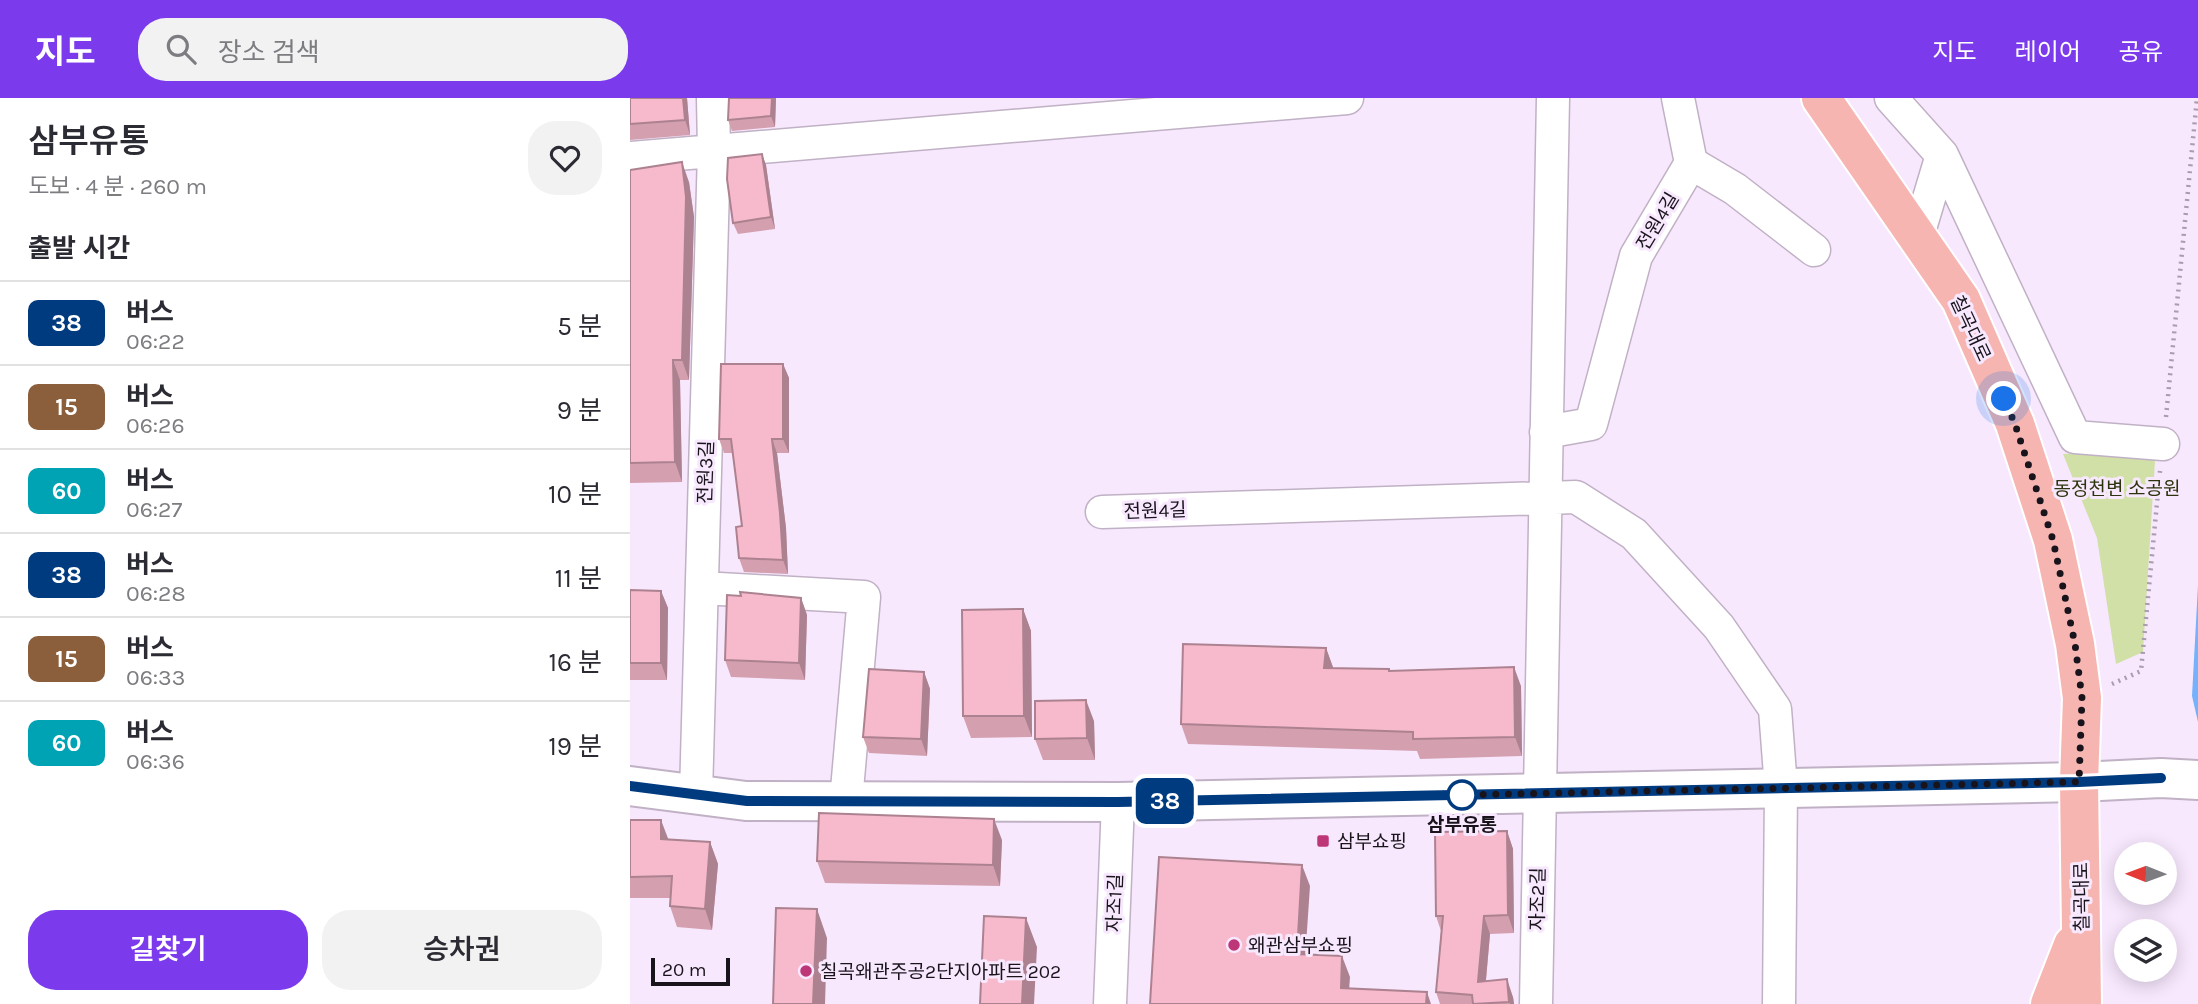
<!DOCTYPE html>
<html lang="ko">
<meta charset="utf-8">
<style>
body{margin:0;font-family:Karla,"Noto Sans KR",sans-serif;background:#f2f2f3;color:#2b2b33;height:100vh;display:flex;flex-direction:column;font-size:26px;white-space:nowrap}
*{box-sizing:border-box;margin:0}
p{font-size:23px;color:#7c7c81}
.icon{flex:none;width:38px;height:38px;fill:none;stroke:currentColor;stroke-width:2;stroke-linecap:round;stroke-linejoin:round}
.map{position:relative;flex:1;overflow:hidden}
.details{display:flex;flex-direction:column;background:#fff;width:630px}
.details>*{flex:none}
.badge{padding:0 14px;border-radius:10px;font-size:24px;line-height:46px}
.needle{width:46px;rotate:271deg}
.controls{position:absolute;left:1484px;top:744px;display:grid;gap:14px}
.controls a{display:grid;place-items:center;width:63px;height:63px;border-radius:50%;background:#fff;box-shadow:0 4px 18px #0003;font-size:35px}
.scale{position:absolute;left:21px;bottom:18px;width:79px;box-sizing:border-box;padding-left:7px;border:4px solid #19141b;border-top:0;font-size:19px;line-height:24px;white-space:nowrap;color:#19141b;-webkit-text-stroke:5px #f8e8fe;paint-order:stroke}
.you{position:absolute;width:35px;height:35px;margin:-18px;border:5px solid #fff;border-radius:50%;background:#1a73e8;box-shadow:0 0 0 10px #1a73e833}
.map>.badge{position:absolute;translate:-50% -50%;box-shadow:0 0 0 4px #fff}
h2{padding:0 28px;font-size:26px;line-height:63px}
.round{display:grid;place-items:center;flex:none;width:74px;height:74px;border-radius:28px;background:#f2f2f3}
.summary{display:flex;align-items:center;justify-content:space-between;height:119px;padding:0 28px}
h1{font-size:33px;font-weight:600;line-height:52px}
.action{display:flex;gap:14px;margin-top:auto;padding:14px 28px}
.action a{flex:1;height:80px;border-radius:28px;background:#7c3aed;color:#fff;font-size:28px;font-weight:600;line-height:80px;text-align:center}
.action a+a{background:#f2f2f3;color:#2b2b33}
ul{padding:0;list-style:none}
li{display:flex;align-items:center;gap:21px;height:84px;padding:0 28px;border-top:2px solid #e1e1e2}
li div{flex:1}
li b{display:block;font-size:26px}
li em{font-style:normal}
li .badge{min-width:77px;font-weight:700;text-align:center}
header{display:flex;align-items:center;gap:42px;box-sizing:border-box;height:98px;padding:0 35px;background:#7c3aed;color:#fff}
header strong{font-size:33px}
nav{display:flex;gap:38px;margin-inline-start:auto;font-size:24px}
.search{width:490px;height:63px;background:#f2f2f3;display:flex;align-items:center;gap:18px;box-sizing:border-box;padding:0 24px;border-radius:28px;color:#7c7c81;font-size:26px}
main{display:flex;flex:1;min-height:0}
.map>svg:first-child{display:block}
</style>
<header>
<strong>지도</strong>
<div class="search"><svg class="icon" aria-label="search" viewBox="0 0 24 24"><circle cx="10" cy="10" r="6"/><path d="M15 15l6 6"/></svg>장소 검색</div>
<nav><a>지도</a><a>레이어</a><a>공유</a></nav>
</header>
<main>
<section class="details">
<div class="summary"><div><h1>삼부유통</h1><p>도보 · 4 분 · 260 m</p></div><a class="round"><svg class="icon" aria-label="heart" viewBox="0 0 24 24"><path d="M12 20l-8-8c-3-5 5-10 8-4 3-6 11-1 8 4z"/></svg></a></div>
<h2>출발 시간</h2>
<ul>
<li><span class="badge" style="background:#003b80;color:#fff">38</span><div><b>버스</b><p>06:22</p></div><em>5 분</em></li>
<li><span class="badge" style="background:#8b5e3c;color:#fff">15</span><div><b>버스</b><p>06:26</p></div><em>9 분</em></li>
<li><span class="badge" style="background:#00a3b4;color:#fff">60</span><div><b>버스</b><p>06:27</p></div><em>10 분</em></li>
<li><span class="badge" style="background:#003b80;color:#fff">38</span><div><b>버스</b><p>06:28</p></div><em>11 분</em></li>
<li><span class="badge" style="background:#8b5e3c;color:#fff">15</span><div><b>버스</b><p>06:33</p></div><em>16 분</em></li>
<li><span class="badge" style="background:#00a3b4;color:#fff">60</span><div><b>버스</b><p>06:36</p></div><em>19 분</em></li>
</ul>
<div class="action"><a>길찾기</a><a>승차권</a></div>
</section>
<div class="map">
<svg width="1568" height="906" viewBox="0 0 1568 906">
<rect width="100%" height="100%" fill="#f8e8fe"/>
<path fill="#d0e0a7" d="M 1504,352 L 1525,363 L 1513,554 L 1486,566 L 1467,440 L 1433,356 Z"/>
<path fill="#75b2fb" d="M 1568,487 L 1568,624 L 1562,598 Z"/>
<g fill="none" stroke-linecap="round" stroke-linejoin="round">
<defs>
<path id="minor" d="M 1048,0 L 1061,65
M 1261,0 L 1312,57 L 1445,339 L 1533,346
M 0,60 L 717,0
M 1288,137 L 1312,57
M 916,334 L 961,326 L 1006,158 L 1061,65 L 1105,91 L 1184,152
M 472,414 L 946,399 L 1004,436 L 1089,529 L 1145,611 L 1151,690 L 1149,906
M 72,490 L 234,499 L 216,703
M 66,696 L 84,53 L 83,0
M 480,906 L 488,704
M 906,906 L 923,0"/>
<path id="tertiary" d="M 0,688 L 116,703 L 488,704 L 1449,684 L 1531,680 L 1568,682"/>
<path id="primary" d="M 1191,0 L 1331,202 L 1385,326 L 1423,442 L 1445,546 L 1452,600 L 1449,684 L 1452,906
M 1420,906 L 1443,847"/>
</defs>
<use href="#minor" stroke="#c0b1c5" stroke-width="35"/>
<use href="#tertiary" stroke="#c0b1c5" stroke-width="42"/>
<use href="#primary" stroke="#fff" stroke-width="42"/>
<path stroke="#a89cad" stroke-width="4.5" stroke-dasharray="2 5" stroke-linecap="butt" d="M 1536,319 L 1567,0
M 1482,586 L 1511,573 L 1530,373"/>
<use href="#minor" stroke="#fff" stroke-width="32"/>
<use href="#tertiary" stroke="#fff" stroke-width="38"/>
<use href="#primary" stroke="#f6b5b1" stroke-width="38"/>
</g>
<path fill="#d4a0b0" d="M 0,0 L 57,0 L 60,37 L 0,42 Z
M 146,0 L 145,29 L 102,33 L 98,22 Z
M 132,56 L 136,67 L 145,131 L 108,136 L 103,125 Z
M 0,72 L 59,84 L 64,119 L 59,282 L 50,282 L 52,384 L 0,385 Z
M 153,266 L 159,280 L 159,355 L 147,355 L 156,430 L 158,476 L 114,474 L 109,460 L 112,428 L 103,355 L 94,355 L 89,341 Z
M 0,492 L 31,493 L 38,510 L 37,582 L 0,582 Z
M 111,498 L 171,500 L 177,517 L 175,582 L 101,579 L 95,562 Z
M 393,511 L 401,533 L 402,639 L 341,640 L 333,618 Z
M 696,550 L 703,570 L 759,573 L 891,588 L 892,658 L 790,661 L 787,653 L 558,646 L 551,626 Z
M 294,574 L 300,591 L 297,658 L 239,655 L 233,639 Z
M 464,623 L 465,662 L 413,662 L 405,641 Z
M 0,722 L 38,741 L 80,744 L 88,766 L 82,832 L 47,829 L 40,808 L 40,800 L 0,800 Z
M 877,733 L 883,751 L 884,835 L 860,836 L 856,883 L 883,899 L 884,906 L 810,906 L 806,894 L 811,833 L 806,818 Z
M 372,742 L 370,788 L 195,785 L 187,763 Z"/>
<path fill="#ad8290" d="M 53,0 L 57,0 L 60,37 L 55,22 Z
M 142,0 L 146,0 L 145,29 L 141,18 Z
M 132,56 L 136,67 L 145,131 L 141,119 Z
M 52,64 L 59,84 L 64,119 L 59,282 L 52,262 Z
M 43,262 L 50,282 L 52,384 L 45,364 Z
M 153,266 L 159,280 L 159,355 L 153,341 Z
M 142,341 L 147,355 L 156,430 L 158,476 L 153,462 Z
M 31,493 L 38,510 L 37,582 L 31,565 Z
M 171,500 L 177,517 L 175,582 L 169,565 Z
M 393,511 L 401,533 L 402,639 L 394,618 Z
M 696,550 L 703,569 L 701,589 L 694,570 Z
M 884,569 L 891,588 L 892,658 L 885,639 Z
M 294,574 L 300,591 L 297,658 L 291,641 Z
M 456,602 L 464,623 L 465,662 L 457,640 Z
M 364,721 L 372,742 L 370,788 L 363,767 Z
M 31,722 L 39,743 L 31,741 Z
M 877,733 L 883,751 L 884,835 L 878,817 Z
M 80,744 L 88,766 L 82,832 L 75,811 Z
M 672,767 L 680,788 L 674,877 L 667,856 Z
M 187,811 L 197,840 L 195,906 L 183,906 Z
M 854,818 L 860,836 L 854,902 L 848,884 Z
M 396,820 L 407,849 L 404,906 L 392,906 Z
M 712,858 L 720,879 L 718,906 L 711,890 Z
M 877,881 L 883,899 L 884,906 L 880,906 L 879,904 Z
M 797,894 L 801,906 L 796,906 Z"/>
<path fill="#f7bacd" stroke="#ad8290" stroke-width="2" d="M 0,0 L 53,0 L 55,22 L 0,26 Z
M 99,0 L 142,0 L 141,18 L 98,22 Z
M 132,56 L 141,119 L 103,125 L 97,81 L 98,60 Z
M 52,64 L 56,99 L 52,262 L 43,262 L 45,364 L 0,365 L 0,72 Z
M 91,266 L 153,266 L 153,341 L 142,341 L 150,415 L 153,462 L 109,460 L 106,429 L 112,428 L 101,341 L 89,341 Z
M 0,492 L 31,493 L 31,565 L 0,565 Z
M 110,494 L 171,500 L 169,565 L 95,562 L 97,497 L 111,498 Z
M 393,511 L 394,618 L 333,618 L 332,512 Z
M 553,546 L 696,550 L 694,570 L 759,571 L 759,573 L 884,569 L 885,639 L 783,641 L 783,634 L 551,626 Z
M 239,571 L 294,574 L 291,641 L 233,639 Z
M 456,602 L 457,640 L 405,641 L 405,603 Z
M 189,715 L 364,721 L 363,767 L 187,763 Z
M 0,722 L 31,722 L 31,741 L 80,744 L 75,811 L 40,808 L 42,778 L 0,779 Z
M 877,733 L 878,817 L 854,818 L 848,884 L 877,881 L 879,904 L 843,906 L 842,897 L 806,894 L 813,818 L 806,818 L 805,734 Z
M 529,759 L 672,767 L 667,856 L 712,858 L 711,890 L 797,894 L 796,906 L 520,906 Z
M 146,810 L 187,811 L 183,906 L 143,906 Z
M 354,818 L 396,820 L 392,906 L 350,906 Z"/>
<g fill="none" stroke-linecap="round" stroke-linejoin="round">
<defs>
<path id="line" d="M 0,688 L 117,703 L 488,704 L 1449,684 L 1531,680"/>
</defs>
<use href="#line" stroke="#fff" stroke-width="16"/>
<use href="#line" stroke="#003b80" stroke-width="10"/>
<path stroke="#19141b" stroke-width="7" stroke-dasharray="0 12.6" d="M 832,697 L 830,697 L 1449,684 L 1452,600 L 1445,546 L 1423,442 L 1385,326 L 1374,301"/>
</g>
<circle fill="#fff" stroke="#003b80" stroke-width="3.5" cx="832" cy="697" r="14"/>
<g fill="#bd3778" stroke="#f8e8fe" stroke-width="2.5">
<rect x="686" y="736" width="14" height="14" rx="3.5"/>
<circle cx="604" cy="847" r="7"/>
<circle cx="176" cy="873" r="7"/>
</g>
<g text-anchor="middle" stroke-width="6" stroke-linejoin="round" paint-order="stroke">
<g font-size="19" fill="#19141b" stroke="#f8e8fe">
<text transform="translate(1027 123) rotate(-59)" y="7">전원4길</text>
<text transform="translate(1341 230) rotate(65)" y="7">칠곡대로</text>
<text transform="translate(75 374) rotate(-88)" y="7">전원3길</text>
<text transform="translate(525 412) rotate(-2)" y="7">전원4길</text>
<text transform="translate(1451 799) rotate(-91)" y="7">칠곡대로</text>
<text transform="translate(907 801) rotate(-89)" y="7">자조2길</text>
<text transform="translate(484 805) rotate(-88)" y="7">자조1길</text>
</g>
<g font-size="19" fill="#2b340c" stroke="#f8e8fe">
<text x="1487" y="397">동정천변 소공원</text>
</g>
<g font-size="19" font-weight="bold" fill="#19141b" stroke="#f8e8fe">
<text x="832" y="733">삼부유통</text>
</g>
<g font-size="19" fill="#19141b" stroke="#f8e8fe" text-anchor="start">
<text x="707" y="750">삼부쇼핑</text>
<text x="618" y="854">왜관삼부쇼핑</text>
<text x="190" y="880">칠곡왜관주공2단지아파트 202</text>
</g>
</g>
</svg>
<div class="controls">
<a><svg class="needle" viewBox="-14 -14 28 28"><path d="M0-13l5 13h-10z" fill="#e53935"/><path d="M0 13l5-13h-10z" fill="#7c7c81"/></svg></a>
<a><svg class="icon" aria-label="layers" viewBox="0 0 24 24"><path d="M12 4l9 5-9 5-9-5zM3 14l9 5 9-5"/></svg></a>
</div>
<div class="scale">20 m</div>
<div class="you" style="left:1374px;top:301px"></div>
<b class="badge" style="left:535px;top:703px;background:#003b80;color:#fff">38</b>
</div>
</main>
